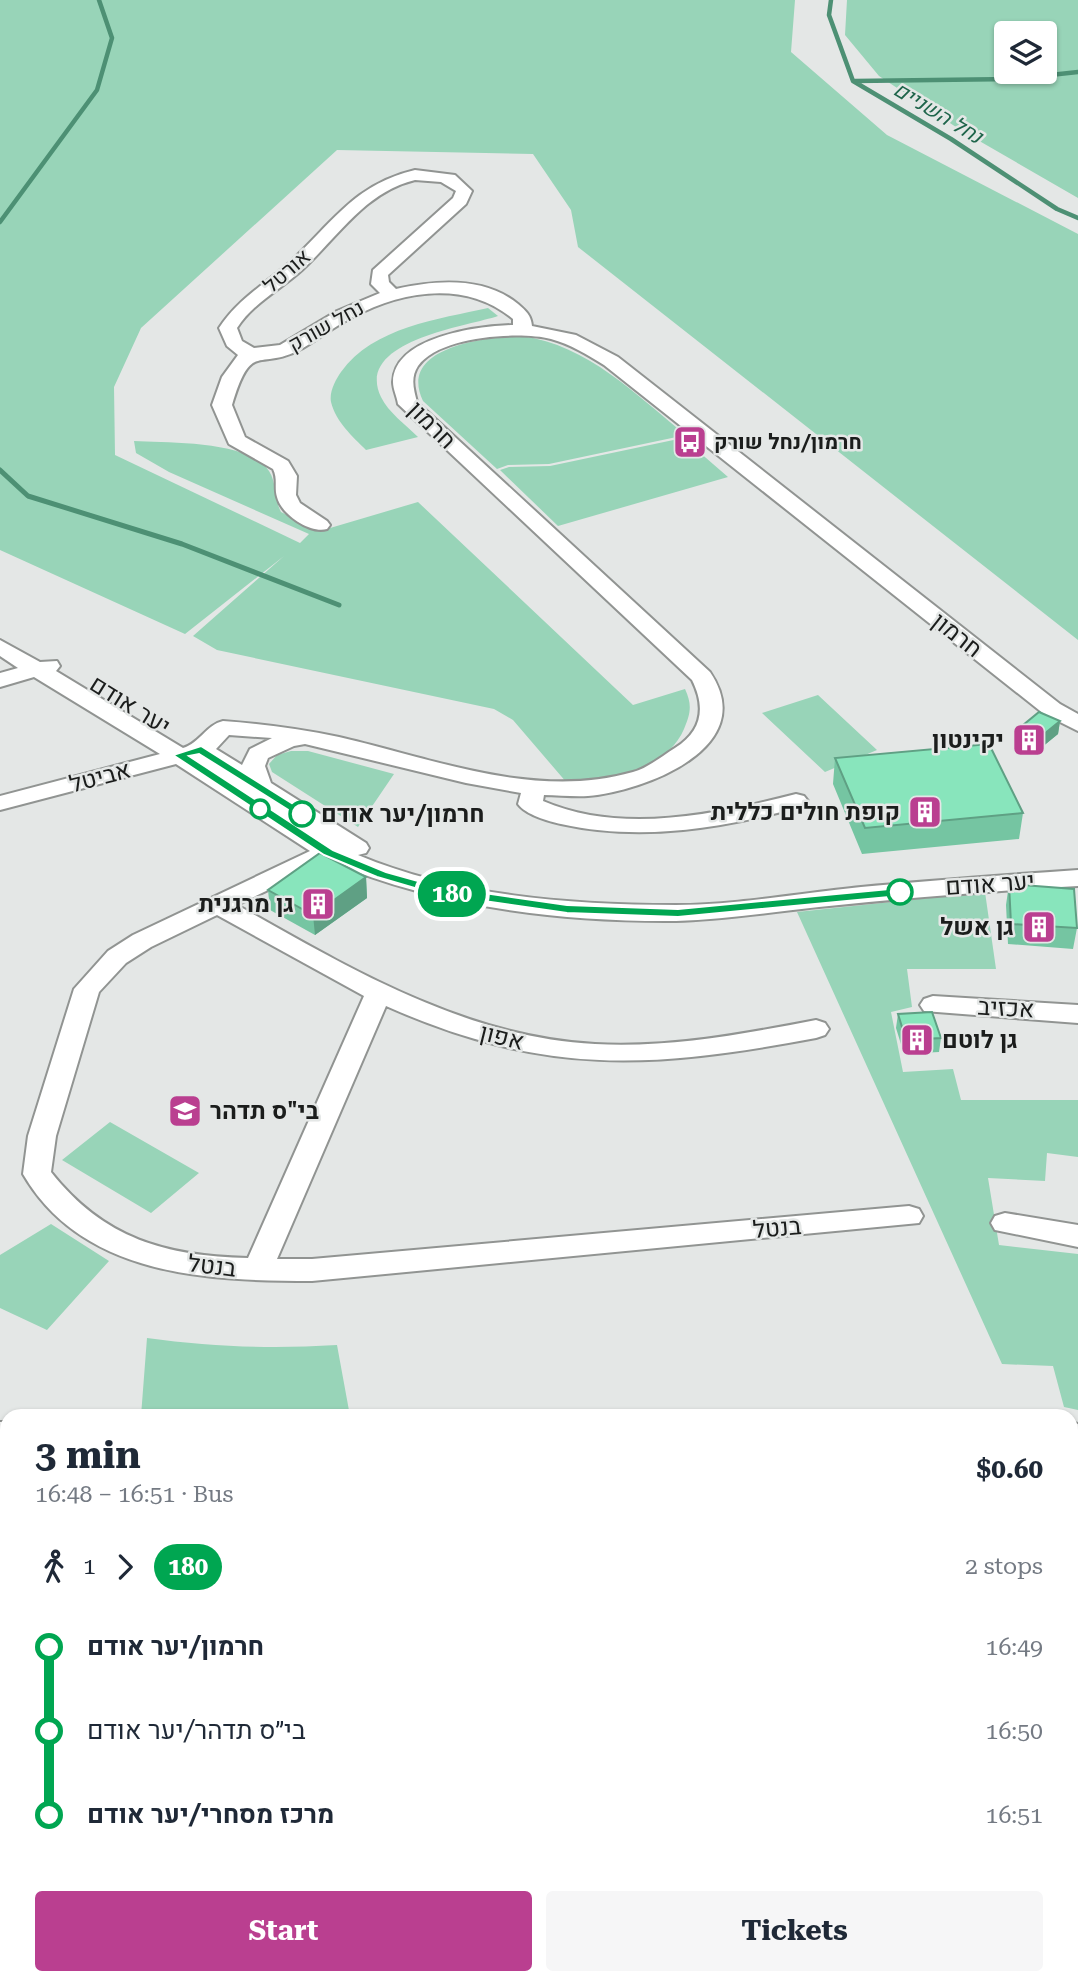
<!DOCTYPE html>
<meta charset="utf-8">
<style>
body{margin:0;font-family:"Roboto Serif",Heebo,serif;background:#f6f6f7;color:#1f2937;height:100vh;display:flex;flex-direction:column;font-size:26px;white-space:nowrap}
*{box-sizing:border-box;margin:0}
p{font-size:23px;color:#747a83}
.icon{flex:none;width:38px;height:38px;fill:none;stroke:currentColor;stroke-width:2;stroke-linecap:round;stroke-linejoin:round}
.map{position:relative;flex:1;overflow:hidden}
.sheet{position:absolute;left:0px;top:1409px;width:1078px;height:576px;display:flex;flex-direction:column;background:#fff;border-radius:21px 21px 0 0;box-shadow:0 2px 5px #0004}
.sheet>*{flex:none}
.badge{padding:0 14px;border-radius:23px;font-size:24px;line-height:46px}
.controls{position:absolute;left:994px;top:21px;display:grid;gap:14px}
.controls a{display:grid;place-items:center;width:63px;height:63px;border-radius:7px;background:#fff;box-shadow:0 2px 5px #0004;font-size:35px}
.map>.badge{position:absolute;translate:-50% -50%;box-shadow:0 0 0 4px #fff}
.legs{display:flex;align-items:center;gap:10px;height:77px;padding:0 35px;font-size:23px}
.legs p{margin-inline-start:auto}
.head{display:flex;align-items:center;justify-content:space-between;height:119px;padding:0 35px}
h1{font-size:38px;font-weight:700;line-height:52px}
.cta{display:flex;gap:14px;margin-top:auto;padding:14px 35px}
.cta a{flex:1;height:80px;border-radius:7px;background:#ba3f90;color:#fff;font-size:28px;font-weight:700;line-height:80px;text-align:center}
.cta a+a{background:#f6f6f7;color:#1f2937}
ul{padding:0 35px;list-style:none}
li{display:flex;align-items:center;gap:24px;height:84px;font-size:26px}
li i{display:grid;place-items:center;width:10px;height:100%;margin:0 9px;background:currentColor}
li i::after{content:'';width:18px;height:18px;margin:-9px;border:5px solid;border-radius:50%;background:#fff}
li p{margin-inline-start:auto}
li:first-child i{background:linear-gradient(#0000 50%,currentColor 0)}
li:last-child i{background:linear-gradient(currentColor 50%,#0000 0)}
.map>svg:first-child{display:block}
</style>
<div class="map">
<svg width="1078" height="1983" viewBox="0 0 1078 1983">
<rect width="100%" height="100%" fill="#e4e7e6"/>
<path fill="#98d4b8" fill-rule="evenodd" d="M 0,0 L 795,0 L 791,52 L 887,135 L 1078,234 L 1078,640 L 578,247 L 571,210 L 533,154 L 337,150 L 141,328 L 114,387 L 115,455 L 300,543 L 309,534 L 169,472 L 136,453 L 134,441 C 168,443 248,440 269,471 C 277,483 274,499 281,512 L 320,531 L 418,502 L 633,705 L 685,689 C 692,704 691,713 684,729 C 665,773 607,778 567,783 L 513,720 L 494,709 L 217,650 L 193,636 L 284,556 L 185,634 L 0,550 Z
M 847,0 L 1078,0 L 1078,198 L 962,131 L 879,76 L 845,35 ZM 1006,33 L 1045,33 L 1045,72 L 1006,72 Z
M 488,308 L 498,316 C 465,327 354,341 381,397 C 388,412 406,425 418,437 L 366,450 C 352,436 336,422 331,402 C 329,392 336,379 341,372 C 373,327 439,319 488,308 Z
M 522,336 C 588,345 636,395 686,435 L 549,464 L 508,465 L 497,469 L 423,401 C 397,347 486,337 522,336 Z
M 683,438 L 728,477 L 558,526 L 500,470 L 509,467 L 550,466 Z
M 818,695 L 877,750 L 825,772 L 762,713 Z
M 291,751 L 308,751 L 394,774 L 358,827 L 272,772 L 269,764 L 277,755 Z
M 985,892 L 996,969 L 907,969 L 912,1007 L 891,1012 L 903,1072 L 953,1069 L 961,1100 L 1078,1100 L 1078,1157 L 1047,1153 L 1045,1181 L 988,1178 L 999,1245 L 1078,1254 L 1078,1410 L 1064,1407 L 1053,1366 L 1002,1364 L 797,912 Z
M 110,1122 L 199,1173 L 151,1213 L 62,1160 Z
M 51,1224 L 109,1261 L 47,1330 L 0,1308 L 0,1255 Z
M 147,1338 C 212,1347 272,1349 337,1345 L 350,1416 L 141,1416 Z
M 1071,1458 L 1078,1460 L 1078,1536 L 1071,1538 Z
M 0,1626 L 7,1626 L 7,1762 L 0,1762 Z
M 1078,1793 L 1078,1983 L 1050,1983 L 1051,1978 L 1071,1978 L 1071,1840 Z"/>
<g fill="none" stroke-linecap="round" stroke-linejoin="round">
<path stroke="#4d9074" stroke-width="4.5" d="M 831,0 L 829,15 L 853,81 L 951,139 L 1057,209 L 1078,218
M 855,81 L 1013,79 L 1078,72
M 0,222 L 97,90 L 112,38 L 99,0"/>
<path stroke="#4d9074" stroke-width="5" d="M 0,470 L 28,496 L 182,544 L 339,605"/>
<defs>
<path id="minor" d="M 415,170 L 455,175 L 472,191 L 466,204 L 388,275 L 389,282 L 396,289 C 436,280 484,276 518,304 C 526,311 531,315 532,326 L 576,335 L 618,357 L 1060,704 L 1078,714 L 1078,731 L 1044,714 L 604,365 C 588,355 570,344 551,339 C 519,331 439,336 418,366 C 410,378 414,390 417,402 L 710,672 C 761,747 645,791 588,796 C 574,797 558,795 544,795 L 543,801 C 622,835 716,814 796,794 L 804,796 L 808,801 L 804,806 C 725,828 642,842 561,824 C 548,821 526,815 518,804 L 521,793 L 466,783 L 305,744 L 294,746 L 268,758 L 265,766 L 271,783 L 366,843 L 369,848 L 366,853 L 358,855 C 456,896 570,905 676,905 C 737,905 800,893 861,887 C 933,880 1005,875 1078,870 L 1078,886 C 991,891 905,898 819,907 C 772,912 723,920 676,921 C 559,922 437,907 329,861 L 237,905 C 349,968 464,1037 595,1044 C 669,1048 743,1034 816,1020 L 825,1023 L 829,1029 L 825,1035 L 816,1038 C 650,1069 544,1076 386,1006 L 277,1259 L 312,1259 L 909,1206 L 919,1209 L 923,1216 L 919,1223 L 312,1281 C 207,1281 82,1276 23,1174 L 28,1136 L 74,989 L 108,951 L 133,935 L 310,851 L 176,764 L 0,810 L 0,796 L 160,754 L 34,677 L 0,687 L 0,673 L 18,668 L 0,656 L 0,640 L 40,662 L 57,661 L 60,666 L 56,671 L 183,748 C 200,743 206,725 223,721 C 263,724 301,729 339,737 C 435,759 535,800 633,772 C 648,768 662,756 675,748 C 702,731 706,708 692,680 L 398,404 C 397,397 393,389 393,382 C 394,336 480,326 513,325 L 513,319 C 467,280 403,290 353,317 C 335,326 320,338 303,348 C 259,373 252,338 232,405 L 245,437 L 288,461 L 297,476 L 296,495 L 300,503 L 327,521 L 330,525 L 327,529 C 310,534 281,514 277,497 C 274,487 278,479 273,469 L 229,444 L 212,405 L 222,377 L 238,355 L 227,346 L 219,328 C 238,299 265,284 290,262 C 333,222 355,184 415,170 ZM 415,180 L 441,182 L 456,191 L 453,198 L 373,270 L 371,284 L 380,293 L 337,311 L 280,345 L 254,348 L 242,341 L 237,328 C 253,303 280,290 302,270 C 338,237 365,192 415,180 ZM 229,735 L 272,738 L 250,749 L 242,765 L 216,749 ZM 217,915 L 364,996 L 248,1258 C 166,1256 104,1239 51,1172 L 56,1136 L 99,992 L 126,963 L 151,947 Z
M 933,996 L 1078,1005 L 1078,1023 L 924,1011 L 920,1005 L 924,999 Z
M 1005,1213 L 1078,1225 L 1078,1247 L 995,1230 L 991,1223 L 995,1216 Z
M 0,1422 L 7,1422 L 7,1446 L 0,1446 Z
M 1071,1422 L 1078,1424 L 1078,1448 L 1071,1446 Z
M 0,1834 L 7,1834 L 7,1868 L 0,1868 Z"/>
</defs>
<use href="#minor" stroke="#919492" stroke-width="4"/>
<use href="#minor" fill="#fff" fill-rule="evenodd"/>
</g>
<path fill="#75c5a2" d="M 1060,721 L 1058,734 L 1036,752 L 1015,743 L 1017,730 Z
M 835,758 L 1023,813 L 1019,839 L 862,854 L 833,784 Z
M 366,877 L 367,898 L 315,935 L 270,910 L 268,890 Z
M 1009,884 L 1077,928 L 1073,949 L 1008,944 L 1006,905 Z
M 898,1014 L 941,1038 L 939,1052 L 904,1054 L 896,1028 Z"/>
<path fill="#5fa084" d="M 1060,721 L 1058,734 L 1036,752 L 1038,739 Z
M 366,877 L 367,898 L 315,935 L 313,915 Z"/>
<path fill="#88e5bc" stroke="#5fa084" stroke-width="2" d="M 1039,712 L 1060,721 L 1038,739 L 1017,730 Z
M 989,744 L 1023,813 L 865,828 L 835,758 Z
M 320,853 L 366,877 L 313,915 L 268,890 Z
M 1009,884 L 1074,889 L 1077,928 L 1011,924 Z
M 932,1012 L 941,1038 L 906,1040 L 898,1014 Z"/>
<path fill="#00a651" stroke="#fff" stroke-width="2" d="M 201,746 L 309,814 L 298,816 L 199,754 L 189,756 L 333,850 L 386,872 L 436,886 L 567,905 L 678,909 L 900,888 L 907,892 L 900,896 L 678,917 L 567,913 L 435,894 L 377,877 L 324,855 L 173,755 Z"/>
<defs>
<symbol id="bus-square" viewBox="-11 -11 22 22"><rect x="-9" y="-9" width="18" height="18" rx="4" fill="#ba3f90" stroke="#e4e7e6"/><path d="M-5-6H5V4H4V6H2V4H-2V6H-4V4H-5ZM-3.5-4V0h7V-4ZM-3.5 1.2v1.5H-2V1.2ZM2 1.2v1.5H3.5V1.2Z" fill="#fff"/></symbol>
<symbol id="building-square" viewBox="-11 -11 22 22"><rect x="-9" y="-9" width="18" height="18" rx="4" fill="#ba3f90" stroke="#e4e7e6"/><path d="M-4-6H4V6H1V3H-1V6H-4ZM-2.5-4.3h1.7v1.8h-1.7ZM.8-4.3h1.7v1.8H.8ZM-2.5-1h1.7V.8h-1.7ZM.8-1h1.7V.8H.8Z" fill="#fff"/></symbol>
<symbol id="school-square" viewBox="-11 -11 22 22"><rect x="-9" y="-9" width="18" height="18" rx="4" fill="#ba3f90" stroke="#e4e7e6"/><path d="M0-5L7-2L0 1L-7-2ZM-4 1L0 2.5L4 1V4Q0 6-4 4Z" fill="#fff"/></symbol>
</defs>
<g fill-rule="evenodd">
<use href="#bus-square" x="671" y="423" width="38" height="38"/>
<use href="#building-square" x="1010" y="721" width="38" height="38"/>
<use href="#building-square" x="906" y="793" width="38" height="38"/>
<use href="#building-square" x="299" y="885" width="38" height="38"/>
<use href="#building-square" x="1020" y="908" width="38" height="38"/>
<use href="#building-square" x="898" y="1021" width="38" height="38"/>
<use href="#school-square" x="166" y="1092" width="38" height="38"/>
</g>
<g fill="#fff" stroke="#00a651" stroke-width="3.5">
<circle cx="260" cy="809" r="9"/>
<circle cx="302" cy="814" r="12"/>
<circle cx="900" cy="892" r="12"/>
</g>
<g text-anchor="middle" stroke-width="5" stroke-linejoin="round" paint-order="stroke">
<g font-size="21" font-style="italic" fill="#1f654b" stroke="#e4e7e6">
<text transform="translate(938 113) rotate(31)" y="7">נחל השניים</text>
</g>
<g font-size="21" fill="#1b1d1c" stroke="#e4e7e6">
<text transform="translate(287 271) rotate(-41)" y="7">אורטל</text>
<text transform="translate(326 326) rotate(-29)" y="7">נחל שורק</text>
</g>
<g font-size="21" font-weight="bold" fill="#1b1d1c" stroke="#e4e7e6" text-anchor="start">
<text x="714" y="449">חרמון/נחל שורק</text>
</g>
<g font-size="24" fill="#1b1d1c" stroke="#e4e7e6">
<text transform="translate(432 425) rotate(45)" y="8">חרמון</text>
<text transform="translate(957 635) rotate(38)" y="8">חרמון</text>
<text transform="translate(130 705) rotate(32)" y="8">יער אודם</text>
<text transform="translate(100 777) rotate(-15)" y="8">אביטל</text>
<text transform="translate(990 884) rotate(-4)" y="8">יער אודם</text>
<text transform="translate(1006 1008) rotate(3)" y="8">אכזיב</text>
<text transform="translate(502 1037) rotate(14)" y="8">אפון</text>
<text transform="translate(777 1228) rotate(-5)" y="8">בנטל</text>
<text transform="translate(212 1266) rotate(7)" y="8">בנטל</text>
</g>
<g font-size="24" font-weight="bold" fill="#1b1d1c" stroke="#e4e7e6" text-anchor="end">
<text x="1004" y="748">יקינטון</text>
<text x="900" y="820">קופת חולים כללית</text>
<text x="294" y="912">גן מרגנית</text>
<text x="1014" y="935">גן אשל</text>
<text x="942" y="1048" text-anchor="start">גן לוטם</text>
<text x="210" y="1119" text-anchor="start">בי"ס תדהר</text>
</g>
<g font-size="24" font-weight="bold" fill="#1b1d1c" stroke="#e4e7e6" text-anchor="start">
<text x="321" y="822">חרמון/יער אודם</text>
</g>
</g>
</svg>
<div class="controls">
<a><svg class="icon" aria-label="layers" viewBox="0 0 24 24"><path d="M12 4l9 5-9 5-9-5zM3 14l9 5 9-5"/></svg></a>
</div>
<b class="badge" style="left:452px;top:894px;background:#00a651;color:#fff">180</b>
<section class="sheet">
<div class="head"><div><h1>3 min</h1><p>16:48 – 16:51 · Bus</p></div><b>$0.60</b></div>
<div class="legs"><svg class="icon" aria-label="walk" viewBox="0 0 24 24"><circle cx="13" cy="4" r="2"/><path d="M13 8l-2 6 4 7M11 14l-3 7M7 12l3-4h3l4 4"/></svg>1<svg class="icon" aria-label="forward" viewBox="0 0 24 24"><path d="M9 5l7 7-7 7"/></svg><b class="badge" style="background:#00a651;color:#fff">180</b><p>2 stops</p></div>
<ul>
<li><i style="color:#00a651"></i><b>חרמון/יער אודם</b><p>16:49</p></li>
<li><i style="color:#00a651"></i><span>בי״ס תדהר/יער אודם</span><p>16:50</p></li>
<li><i style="color:#00a651"></i><b>מרכז מסחרי/יער אודם</b><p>16:51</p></li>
</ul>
<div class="cta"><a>Start</a><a>Tickets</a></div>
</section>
</div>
